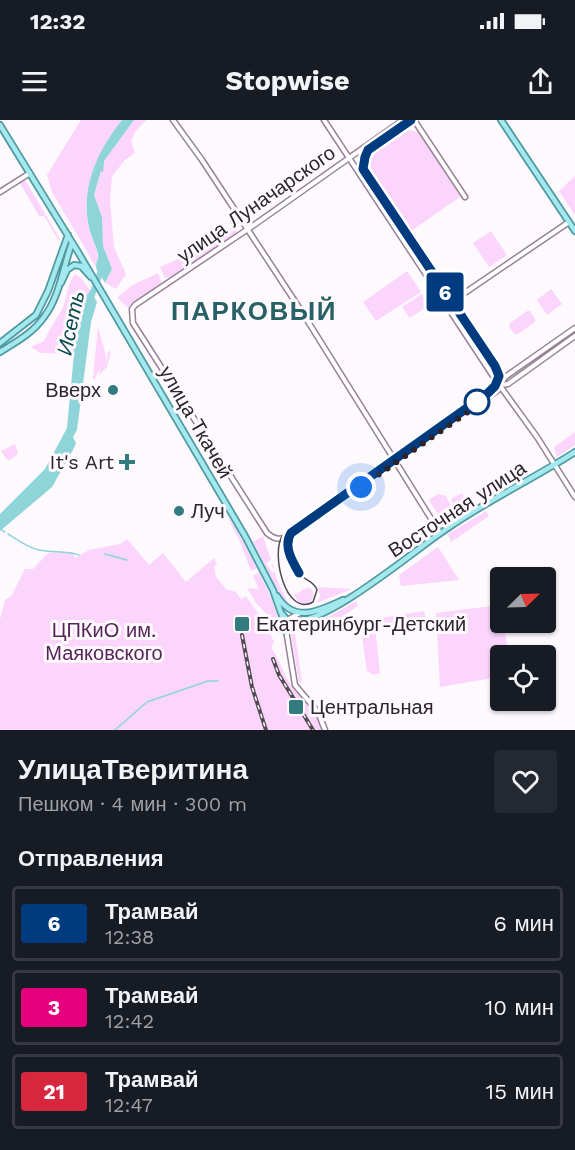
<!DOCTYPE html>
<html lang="ru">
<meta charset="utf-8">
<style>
body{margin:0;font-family:"Work Sans",sans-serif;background:#242831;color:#f1f3f6;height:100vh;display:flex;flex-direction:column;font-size:22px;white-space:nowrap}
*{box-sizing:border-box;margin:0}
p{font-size:20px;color:#9ea1a6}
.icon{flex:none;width:33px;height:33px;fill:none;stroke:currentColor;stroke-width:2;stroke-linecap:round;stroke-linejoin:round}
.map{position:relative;height:610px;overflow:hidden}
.drawer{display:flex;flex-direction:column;background:#171b24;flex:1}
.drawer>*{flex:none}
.badge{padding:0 12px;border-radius:4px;font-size:21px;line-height:39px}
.needle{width:39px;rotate:67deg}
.tools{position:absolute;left:490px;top:447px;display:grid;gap:12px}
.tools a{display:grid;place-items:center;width:66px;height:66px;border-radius:6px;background:#171b24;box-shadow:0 2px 4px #0004;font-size:30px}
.you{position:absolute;width:30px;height:30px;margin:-15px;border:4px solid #fff;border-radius:50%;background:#1a73e8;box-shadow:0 0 0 9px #1a73e833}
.map>.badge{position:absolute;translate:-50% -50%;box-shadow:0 0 0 3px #fff}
h2{padding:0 18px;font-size:22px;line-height:54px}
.round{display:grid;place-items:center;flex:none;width:63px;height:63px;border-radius:6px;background:#242831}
.head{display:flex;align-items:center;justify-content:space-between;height:102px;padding:0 18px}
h1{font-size:28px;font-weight:700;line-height:45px}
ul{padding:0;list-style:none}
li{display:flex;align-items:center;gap:18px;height:75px;margin:0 12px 9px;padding:0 6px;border:3px solid #363941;border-radius:6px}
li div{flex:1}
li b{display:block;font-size:22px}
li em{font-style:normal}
li .badge{min-width:66px;font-weight:700;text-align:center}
.status{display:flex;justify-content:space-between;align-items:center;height:42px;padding:0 30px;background:#171b24;direction:ltr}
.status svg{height:16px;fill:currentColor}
header{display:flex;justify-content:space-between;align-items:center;height:78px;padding:0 18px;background:#171b24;font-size:27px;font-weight:700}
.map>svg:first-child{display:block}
</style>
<div class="status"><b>12:32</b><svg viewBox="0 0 49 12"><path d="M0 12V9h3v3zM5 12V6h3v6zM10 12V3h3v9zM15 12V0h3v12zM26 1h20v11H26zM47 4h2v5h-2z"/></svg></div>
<header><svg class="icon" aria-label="menu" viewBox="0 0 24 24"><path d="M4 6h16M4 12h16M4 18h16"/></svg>Stopwise<svg class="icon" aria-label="share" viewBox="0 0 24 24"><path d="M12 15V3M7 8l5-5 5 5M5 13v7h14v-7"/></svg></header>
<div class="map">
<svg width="575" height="610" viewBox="0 0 575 610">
<rect width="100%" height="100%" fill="#fdf9fd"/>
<path fill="#fcd5fd" d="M 81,0 L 122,0 C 99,31 79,67 89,108 C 92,123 101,130 96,147 L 52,72 L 47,55 Z
M 134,0 L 146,0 L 135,12 L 131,21 L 135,33 L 125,40 L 112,56 L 110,81 L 114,127 L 126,154 L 116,169 L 105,163 L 112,149 L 103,126 L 102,97 L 94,75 L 104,41 Z
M 405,9 L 420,13 L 460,77 L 411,111 L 365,44 L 368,34 Z
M 575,56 L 575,95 L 559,71 Z
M 25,60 L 60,119 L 59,121 L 44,96 L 39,96 L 20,63 Z
M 236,110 L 238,115 L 172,157 L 165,158 L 160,147 L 189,134 L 211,119 Z
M 491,111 L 507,135 L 489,147 L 473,123 Z
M 407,151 L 421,172 L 376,201 L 363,182 Z
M 158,153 L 162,164 L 128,187 L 117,178 L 131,166 Z
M 75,154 L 81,158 L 90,170 L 89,173 L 84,175 L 74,208 L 74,234 L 40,233 L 31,227 L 44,221 C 49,210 55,201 61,191 C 68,179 66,165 75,154 Z
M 551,169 L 562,184 L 547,195 L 537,180 Z
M 422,174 L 429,185 L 410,198 L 402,187 Z
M 527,191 L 530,191 L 535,199 L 535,202 L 518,214 L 515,214 L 509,207 L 510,203 Z
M 98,207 L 106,236 L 106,245 L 108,232 L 111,231 L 107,247 L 99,255 L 100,249 L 94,260 L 93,258 Z
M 575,312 L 575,325 L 557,337 L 554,327 Z
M 15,324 L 18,334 L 8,341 L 1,331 Z
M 462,373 L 470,386 L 458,393 L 451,379 Z
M 438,374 L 446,376 L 455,394 L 443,403 L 429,380 Z
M 486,391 L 489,396 L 451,422 L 448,414 Z
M 226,394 L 235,407 L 257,448 L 251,451 L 241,424 Z
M 263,416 L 271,440 L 266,443 L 273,453 L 275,451 L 271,445 L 273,444 L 277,460 L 291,489 L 282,479 L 253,422 Z
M 127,419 L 149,445 L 163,433 L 186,462 L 214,438 L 217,444 L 214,447 L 216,457 L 227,470 L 235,471 L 241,479 L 246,476 L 266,505 L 274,522 L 271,528 C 280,539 283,554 291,565 C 305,582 317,586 324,610 L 0,610 L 0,499 L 5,480 L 12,475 L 25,449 L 33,449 L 48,433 L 73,432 L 75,438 L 89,430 L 120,424 Z
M 438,427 L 459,460 L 401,466 L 399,455 Z
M 259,452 L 272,480 L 282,510 L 256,483 L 247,468 L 259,469 L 253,456 Z
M 309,467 C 317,474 313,480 306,484 L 299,483 L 294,475 Z
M 318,467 L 352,469 L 317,483 L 320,476 Z
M 356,481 L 358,486 L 331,504 L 300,511 L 298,505 L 330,496 Z
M 500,485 L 501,502 L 503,503 L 509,535 L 501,536 L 501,551 L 492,552 L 493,558 L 440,567 L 436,493 Z
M 424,491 L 426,499 L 421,501 L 382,505 L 379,502 L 381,498 Z
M 373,500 L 377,500 L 376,516 L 380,553 L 374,555 L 367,551 L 362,517 L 363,505 Z
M 296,507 L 297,513 L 295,514 L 302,562 L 299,562 L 291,514 Z"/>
<path fill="#8ed4d8" d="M 122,0 L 134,0 L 104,41 L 103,52 L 101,51 L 94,75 L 102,97 L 103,126 L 112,149 L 105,163 C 103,159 97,152 96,147 C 96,142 99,139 98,134 C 96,125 91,117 89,107 C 80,68 98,30 122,0 Z
M 90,170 L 97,182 L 91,202 L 77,310 L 73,317 L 76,323 L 74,328 L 52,367 L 0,411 L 0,394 L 45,349 L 67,308 L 74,234 L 74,208 L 79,179 L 89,173 Z"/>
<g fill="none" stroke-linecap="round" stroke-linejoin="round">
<path stroke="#8ed4d8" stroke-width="1.5" d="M 0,409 L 5,412
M 8,414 C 18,420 28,428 39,430 C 53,433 66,430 79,435
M 105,434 L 127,440
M 115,610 L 147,582 L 208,561 L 218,561"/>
<path stroke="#8ed4d8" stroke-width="6" d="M 90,180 L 102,148"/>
<defs>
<path id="minor" d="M 173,0 L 202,40 L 302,192 L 440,413
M 324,0 L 495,259 L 537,317 L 575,377
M 403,0 L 254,105 L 135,185 L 132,189 L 133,203 L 267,413 C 275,420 280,420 291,416 L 497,271 L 505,257 L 575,208
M 414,0 L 465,77
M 0,72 L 30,53
M 447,185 L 569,102
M 502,265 L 508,264 L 575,216
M 287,500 L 300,493
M 286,510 L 295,565 L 318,592 L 325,610"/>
<path id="major" d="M 501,0 L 575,111
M 0,5 L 78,132 L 245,416 L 273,470 L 281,493 L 289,502 C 326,506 412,432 445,410 C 486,381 533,359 575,332
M 61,163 L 67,150 L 74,145 L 81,146 L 91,157
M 0,223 L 36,195 L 48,171 L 68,115
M 0,232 C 16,222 33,213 44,197 C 60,176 63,147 72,123
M 277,476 C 294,504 319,491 343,480
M 282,496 L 286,512"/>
</defs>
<use href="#minor" stroke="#978298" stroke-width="7"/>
<use href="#major" stroke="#519aa3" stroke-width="8"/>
<use href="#minor" stroke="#fff" stroke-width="4"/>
<use href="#major" stroke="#a3e9ee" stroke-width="4.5"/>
<path stroke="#534b53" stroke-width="1.5" d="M 408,0 L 364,31 L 361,37 L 361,48 L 408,123 L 493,248 L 496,260 L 490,270 L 283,415 C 270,431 285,498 313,482 L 317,470 C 314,462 309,462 303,457 C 292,449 284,424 291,413 L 492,271 L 499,259 L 495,246 L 364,49 L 365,37 L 368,30 L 411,0"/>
<defs>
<path id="rail" d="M 242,515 L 252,567 L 266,610
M 273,539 L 279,555 L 313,610"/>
</defs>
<use href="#rail" stroke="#534b53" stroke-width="4"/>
<use href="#rail" stroke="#fdf9fd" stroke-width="1.5" stroke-dasharray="4.5" stroke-linecap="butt"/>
</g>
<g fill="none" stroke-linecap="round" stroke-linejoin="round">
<defs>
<path id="line" d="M 299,453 C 292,441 283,426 291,413 L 488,273 L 495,266 L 499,256 L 495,246 L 363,49 L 365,37 L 368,30 L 411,0"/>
</defs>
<use href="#line" stroke="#fff" stroke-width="14"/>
<use href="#line" stroke="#003b80" stroke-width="9"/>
<path stroke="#2d242d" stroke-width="6" stroke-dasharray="0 10.8" d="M 361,367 L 482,282 L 477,282"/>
</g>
<g fill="#327b80" stroke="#fdf9fd" stroke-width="2">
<circle cx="113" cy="270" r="6"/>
<path d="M124 333h6v6h6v6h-6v6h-6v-6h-6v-6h6z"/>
<circle cx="179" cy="391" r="6"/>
<rect x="234" y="496" width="16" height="16" rx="3"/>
<rect x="288" y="579" width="16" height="16" rx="3"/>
</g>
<circle fill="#fff" stroke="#003b80" stroke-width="3" cx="477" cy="282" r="12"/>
<g text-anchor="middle" stroke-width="6" stroke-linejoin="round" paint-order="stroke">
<g font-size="20" fill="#2d242d" stroke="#fdf9fd">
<text transform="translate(256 84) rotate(-35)" y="7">улица Луначарского</text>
<text transform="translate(196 302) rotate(60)" y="7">улица Ткачей</text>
<text transform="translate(457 389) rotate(-33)" y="7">Восточная улица</text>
</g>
<g font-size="20" fill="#2d242d" stroke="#fdf9fd" text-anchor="start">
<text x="101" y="277" text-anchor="end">Вверх</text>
<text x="114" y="349" text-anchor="end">It's Art</text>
<text x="191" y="398">Луч</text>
<text x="256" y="511">Екатеринбург-Детский</text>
<text x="310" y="594">Центральная</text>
</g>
<g font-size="20" fill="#562658" stroke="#fdf9fd">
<text x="104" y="517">ЦПКиО им.<tspan x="104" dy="23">Маяковского</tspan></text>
</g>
<g font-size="21" font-style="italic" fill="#094a4e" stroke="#fdf9fd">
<text transform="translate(71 203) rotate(-78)" y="7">Исеть</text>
</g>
<g font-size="26" font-weight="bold" letter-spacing="1.5" fill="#286165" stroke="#fdf9fd">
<text x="254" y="200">ПАРКОВЫЙ</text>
</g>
</g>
</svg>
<div class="tools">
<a><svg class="needle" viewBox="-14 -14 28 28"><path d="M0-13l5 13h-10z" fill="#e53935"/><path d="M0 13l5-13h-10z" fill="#9ea1a6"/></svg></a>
<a><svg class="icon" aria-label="locate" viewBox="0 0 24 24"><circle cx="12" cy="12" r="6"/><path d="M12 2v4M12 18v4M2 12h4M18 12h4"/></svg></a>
</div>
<div class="you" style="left:361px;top:367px"></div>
<b class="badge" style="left:445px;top:172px;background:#003b80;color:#fff">6</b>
</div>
<section class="drawer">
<div class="head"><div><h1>УлицаТверитина</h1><p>Пешком · 4 мин · 300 m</p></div><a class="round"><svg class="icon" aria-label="heart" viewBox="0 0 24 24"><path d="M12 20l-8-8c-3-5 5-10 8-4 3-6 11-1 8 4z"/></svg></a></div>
<h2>Отправления</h2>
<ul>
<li><span class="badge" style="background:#003b80;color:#fff">6</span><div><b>Трамвай</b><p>12:38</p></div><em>6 мин</em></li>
<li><span class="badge" style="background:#e6007e;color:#fff">3</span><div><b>Трамвай</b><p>12:42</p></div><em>10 мин</em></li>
<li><span class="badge" style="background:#d7263d;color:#fff">21</span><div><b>Трамвай</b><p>12:47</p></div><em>15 мин</em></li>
</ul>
</section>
